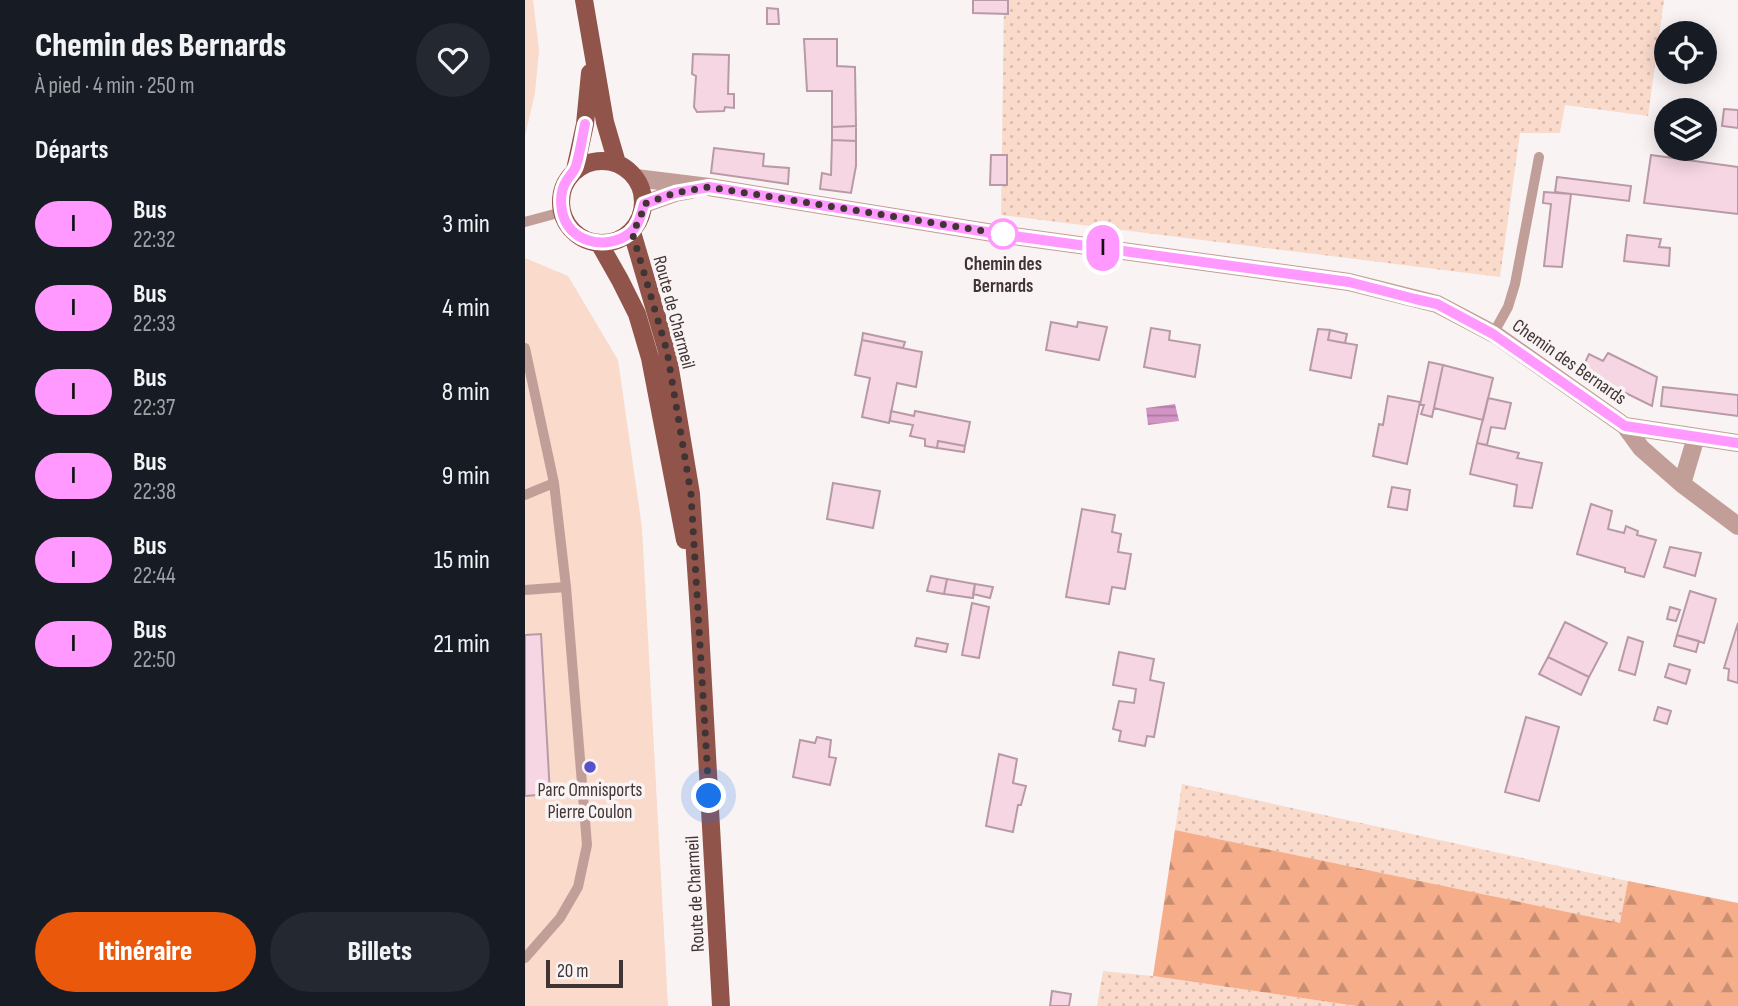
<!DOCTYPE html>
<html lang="fr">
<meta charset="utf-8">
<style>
body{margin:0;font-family:"Sofia Sans Condensed",sans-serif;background:#242831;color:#f1f3f6;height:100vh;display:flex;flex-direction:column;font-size:26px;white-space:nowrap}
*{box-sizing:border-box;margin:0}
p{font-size:23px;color:#9ea1a6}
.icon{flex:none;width:38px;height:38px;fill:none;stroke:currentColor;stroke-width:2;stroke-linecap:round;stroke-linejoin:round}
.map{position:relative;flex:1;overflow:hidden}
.drawer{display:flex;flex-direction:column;background:#171b24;width:525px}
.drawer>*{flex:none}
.badge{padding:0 14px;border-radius:23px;font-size:24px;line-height:46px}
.fabs{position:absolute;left:1129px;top:21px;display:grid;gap:14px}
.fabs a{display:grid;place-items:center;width:63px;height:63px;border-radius:50%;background:#171b24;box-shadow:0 4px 18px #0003;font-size:35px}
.scale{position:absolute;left:21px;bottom:18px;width:77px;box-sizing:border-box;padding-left:7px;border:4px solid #413435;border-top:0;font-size:19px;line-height:24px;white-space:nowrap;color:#413435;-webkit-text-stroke:5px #faf3f4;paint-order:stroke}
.you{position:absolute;width:35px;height:35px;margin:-18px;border:5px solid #fff;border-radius:50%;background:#1a73e8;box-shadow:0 0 0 10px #1a73e833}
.map>.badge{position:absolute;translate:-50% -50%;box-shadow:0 0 0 4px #fff}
h2{padding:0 35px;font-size:26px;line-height:63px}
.round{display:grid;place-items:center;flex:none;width:74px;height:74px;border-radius:37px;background:#242831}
.headline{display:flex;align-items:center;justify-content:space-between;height:119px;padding:0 35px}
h1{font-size:33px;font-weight:800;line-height:52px}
.cta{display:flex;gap:14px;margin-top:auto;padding:14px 35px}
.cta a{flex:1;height:80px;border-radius:42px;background:#ea580c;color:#fff;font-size:28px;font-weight:800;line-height:80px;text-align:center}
.cta a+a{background:#242831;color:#f1f3f6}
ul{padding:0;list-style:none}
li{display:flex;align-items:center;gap:21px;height:84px;padding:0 35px}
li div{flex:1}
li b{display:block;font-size:26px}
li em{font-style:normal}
li .badge{min-width:77px;font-weight:700;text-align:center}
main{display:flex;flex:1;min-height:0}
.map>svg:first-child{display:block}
</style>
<main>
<section class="drawer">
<div class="headline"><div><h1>Chemin des Bernards</h1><p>À pied · 4 min · 250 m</p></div><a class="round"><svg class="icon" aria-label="heart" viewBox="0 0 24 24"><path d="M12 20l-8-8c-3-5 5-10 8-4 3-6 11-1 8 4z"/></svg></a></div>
<h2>Départs</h2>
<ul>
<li><span class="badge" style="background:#f9f;color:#111">I</span><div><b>Bus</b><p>22:32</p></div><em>3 min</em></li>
<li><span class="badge" style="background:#f9f;color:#111">I</span><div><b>Bus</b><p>22:33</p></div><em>4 min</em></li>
<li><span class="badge" style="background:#f9f;color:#111">I</span><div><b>Bus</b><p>22:37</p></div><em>8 min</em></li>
<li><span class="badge" style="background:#f9f;color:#111">I</span><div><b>Bus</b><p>22:38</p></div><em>9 min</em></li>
<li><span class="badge" style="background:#f9f;color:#111">I</span><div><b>Bus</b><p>22:44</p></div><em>15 min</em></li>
<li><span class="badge" style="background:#f9f;color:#111">I</span><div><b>Bus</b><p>22:50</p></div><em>21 min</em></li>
</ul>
<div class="cta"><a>Itinéraire</a><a>Billets</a></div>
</section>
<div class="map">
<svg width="1213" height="1006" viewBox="0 0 1213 1006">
<defs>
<pattern id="grass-dots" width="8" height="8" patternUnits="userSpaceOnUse" patternTransform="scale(1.75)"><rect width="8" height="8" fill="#f9dacb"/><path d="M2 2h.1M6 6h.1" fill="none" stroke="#d7bcaf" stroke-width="1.8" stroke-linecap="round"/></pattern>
<pattern id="forest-firs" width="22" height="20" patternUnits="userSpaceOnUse" patternTransform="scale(1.75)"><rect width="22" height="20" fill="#f6ad8a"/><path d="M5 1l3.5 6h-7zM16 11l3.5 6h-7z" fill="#c98e72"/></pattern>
<pattern id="water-rules" width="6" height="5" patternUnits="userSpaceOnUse" patternTransform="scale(1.75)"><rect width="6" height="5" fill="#d293c5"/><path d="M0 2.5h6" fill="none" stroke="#ac79a1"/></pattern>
</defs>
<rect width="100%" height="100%" fill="#faf3f4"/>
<path fill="url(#grass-dots)" d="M 479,0 L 1139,0 L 1123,116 L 1040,105 L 1035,133 L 995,133 L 975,277 L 476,215 Z
M 657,784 L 1103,881 L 1096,924 L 650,830 Z
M 578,971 L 628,976 L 831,1006 L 572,1006 Z"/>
<path fill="url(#forest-firs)" d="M 650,830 L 1095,923 L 1103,881 L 1213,903 L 1213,1006 L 831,1006 L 628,976 Z"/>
<path fill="#f9dacb" d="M 0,0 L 8,0 L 14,50 L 10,93 L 0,136 Z
M 0,258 L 43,276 L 93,360 L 117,528 L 143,1006 L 0,1006 Z"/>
<path fill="url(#water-rules)" d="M 650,404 L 654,421 L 623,425 L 621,408 Z"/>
<path fill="#f5d6e2" stroke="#b89aa6" stroke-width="2" d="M 448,0 L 483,0 L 483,14 L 448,13 Z
M 242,8 L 253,9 L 254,24 L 242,24 Z
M 279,39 L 312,39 L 312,66 L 330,67 L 331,126 L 307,127 L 307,91 L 282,91 Z
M 168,54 L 204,55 L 203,94 L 209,94 L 209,108 L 200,107 L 199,111 L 172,112 L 169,107 L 171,76 L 167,74 Z
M 1199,109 L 1213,110 L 1213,128 L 1197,126 Z
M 331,126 L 331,141 L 307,140 L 307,127 Z
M 307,140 L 331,141 L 331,166 L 326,193 L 295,189 L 297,173 L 306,175 Z
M 189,148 L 239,154 L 238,166 L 264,168 L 263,184 L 186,173 Z
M 466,155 L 482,155 L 482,185 L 465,185 Z
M 1126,155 L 1213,167 L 1213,214 L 1119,203 Z
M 1032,177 L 1106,186 L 1104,201 L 1030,192 Z
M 1019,192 L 1046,194 L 1037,267 L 1019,266 L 1026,204 L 1018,203 Z
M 1102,235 L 1136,239 L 1134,247 L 1145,248 L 1144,266 L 1099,261 Z
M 526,322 L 552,327 L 553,322 L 582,327 L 574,360 L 521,350 Z
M 626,328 L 645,331 L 644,340 L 675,345 L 670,377 L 619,367 Z
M 793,329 L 805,330 L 803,340 L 832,345 L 826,378 L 785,370 Z
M 805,330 L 822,334 L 820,343 L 803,340 Z
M 338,333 L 380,342 L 378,348 L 337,340 Z
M 337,340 L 397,352 L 391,387 L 372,383 L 364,423 L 337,417 L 345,378 L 330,375 Z
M 1083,353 L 1132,377 L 1127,406 L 1056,371 L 1064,354 L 1078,361 Z
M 904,362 L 918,365 L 907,417 L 896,414 L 899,405 L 895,405 Z
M 918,365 L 968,378 L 958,420 L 909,408 Z
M 1138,387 L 1213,395 L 1213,416 L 1136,406 Z
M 863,396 L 895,402 L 882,464 L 848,456 L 854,424 L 858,425 Z
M 963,398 L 986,403 L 980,429 L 966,427 L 962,445 L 952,443 Z
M 366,411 L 389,416 L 390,411 L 445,422 L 440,446 L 413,441 L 412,448 L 400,446 L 400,439 L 385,436 L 388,425 L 365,421 Z
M 413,441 L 440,446 L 439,452 L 412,448 Z
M 952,443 L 994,453 L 992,458 L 1017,463 L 1007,508 L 989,506 L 992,485 L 945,474 Z
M 308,483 L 355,491 L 348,528 L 302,519 Z
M 867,487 L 885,490 L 882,510 L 863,507 Z
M 1066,504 L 1087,511 L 1083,529 L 1099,533 L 1101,526 L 1113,531 L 1112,535 L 1131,540 L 1119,577 L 1100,572 L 1100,568 L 1052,554 Z
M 557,509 L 590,515 L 587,532 L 596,534 L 593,552 L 606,554 L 600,589 L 587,587 L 584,604 L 541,597 Z
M 1145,547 L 1176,553 L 1170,576 L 1139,567 Z
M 406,576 L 422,579 L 419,594 L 402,591 Z
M 422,579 L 450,584 L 448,598 L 419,594 Z
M 450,584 L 468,587 L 465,598 L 448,594 Z
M 1165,591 L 1191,599 L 1179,643 L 1152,635 Z
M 447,603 L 464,607 L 454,658 L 437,655 Z
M 1145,607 L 1155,610 L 1151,621 L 1142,619 Z
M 1040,622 L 1082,643 L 1064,677 L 1023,657 Z
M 1213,623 L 1213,683 L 1203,680 L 1204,669 L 1199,668 Z
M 16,634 L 25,794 L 0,796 L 0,635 Z
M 1152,635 L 1174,641 L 1171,652 L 1149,646 Z
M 1103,637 L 1118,642 L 1110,675 L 1094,670 Z
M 392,638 L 423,644 L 421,652 L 390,646 Z
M 594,652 L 629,659 L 625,680 L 639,683 L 629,737 L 622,736 L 620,746 L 594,741 L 596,731 L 588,729 L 594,701 L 609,703 L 611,689 L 588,685 Z
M 1023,657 L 1064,677 L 1056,695 L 1014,674 Z
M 1144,664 L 1165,670 L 1161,684 L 1140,677 Z
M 1133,707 L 1146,711 L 1142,724 L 1129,720 Z
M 1001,717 L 1034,727 L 1014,801 L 980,792 Z
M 292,737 L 306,740 L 304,757 L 311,758 L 305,785 L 268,777 L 275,740 L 290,743 Z
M 474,754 L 492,759 L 488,783 L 501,786 L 496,805 L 493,805 L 488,832 L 461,826 Z
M 527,991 L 546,994 L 544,1006 L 525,1006 Z"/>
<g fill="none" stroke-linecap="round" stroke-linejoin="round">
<path stroke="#c29e98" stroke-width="10" d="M 0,222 L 37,212
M 968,334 L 983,307 L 990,284 L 1014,157
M 0,348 L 29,483 L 41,587 L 62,845 L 53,887 L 35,918 L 0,958
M 0,495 L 29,483
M 0,590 L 41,587"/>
<path stroke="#c29e98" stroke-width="18" d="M 111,178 L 184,187 L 474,234 L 824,282 L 912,304 L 971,335 L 1100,426 L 1116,448 L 1157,484 L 1213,526
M 119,204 L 150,193 L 166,190
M 1100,426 L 1213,443
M 1157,484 L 1171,437"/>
<path stroke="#91544b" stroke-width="18" d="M 59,0 L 80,122 L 92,163
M36 202a41 41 0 1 1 82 0a41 41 0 1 1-82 0Z
M 50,170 L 60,124 L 65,73
M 107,232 L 142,351 L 166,494 L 174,612 L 196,1006
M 74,243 L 95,280 L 112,314 L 125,358 L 160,540"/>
</g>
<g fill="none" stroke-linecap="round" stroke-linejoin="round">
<defs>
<path id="line" d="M 60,124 C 57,138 55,153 51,166 C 49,172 45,175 42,180 C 36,189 35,200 37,211 C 43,243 82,251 105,233 C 114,225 116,215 119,204 L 150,193 L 184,187 L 474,234 L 824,282 L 890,299 L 912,304 L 968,334 L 1100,426 L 1213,443"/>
</defs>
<use href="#line" stroke="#fff" stroke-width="16"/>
<use href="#line" stroke="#f9f" stroke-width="10"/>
<path stroke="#413435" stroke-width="7" stroke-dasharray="0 12.6" d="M 184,796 L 166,494 L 142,351 L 107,232 L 115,220 L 119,204 L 150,193 L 184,187 L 478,234"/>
</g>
<circle fill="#fff" stroke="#f9f" stroke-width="3.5" cx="478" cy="234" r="14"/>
<circle fill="#5752ca" stroke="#faf3f4" stroke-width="2.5" cx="65" cy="767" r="7"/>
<g text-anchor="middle" stroke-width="7" stroke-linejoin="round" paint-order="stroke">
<g font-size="19" font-weight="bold" fill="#413435" stroke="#faf3f4">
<text x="478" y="270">Chemin des<tspan x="478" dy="22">Bernards</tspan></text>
</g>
<g font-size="19" fill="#413435" stroke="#faf3f4">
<text transform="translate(150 312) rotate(75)" y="7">Route de Charmeil</text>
<text transform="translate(1045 361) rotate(35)" y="7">Chemin des Bernards</text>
<text transform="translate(169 894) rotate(-93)" y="7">Route de Charmeil</text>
</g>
<g font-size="19" fill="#413435" stroke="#faf3f4">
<text x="65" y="796">Parc Omnisports<tspan x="65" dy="22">Pierre Coulon</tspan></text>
</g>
</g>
</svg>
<div class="fabs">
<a><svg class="icon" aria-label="locate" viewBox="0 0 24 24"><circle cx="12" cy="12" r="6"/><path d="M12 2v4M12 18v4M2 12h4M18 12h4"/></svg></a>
<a><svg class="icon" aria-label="layers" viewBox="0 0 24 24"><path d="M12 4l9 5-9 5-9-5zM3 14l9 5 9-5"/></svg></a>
</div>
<div class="scale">20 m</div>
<div class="you" style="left:184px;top:796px"></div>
<b class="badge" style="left:578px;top:248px;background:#f9f;color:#111">I</b>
</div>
</main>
